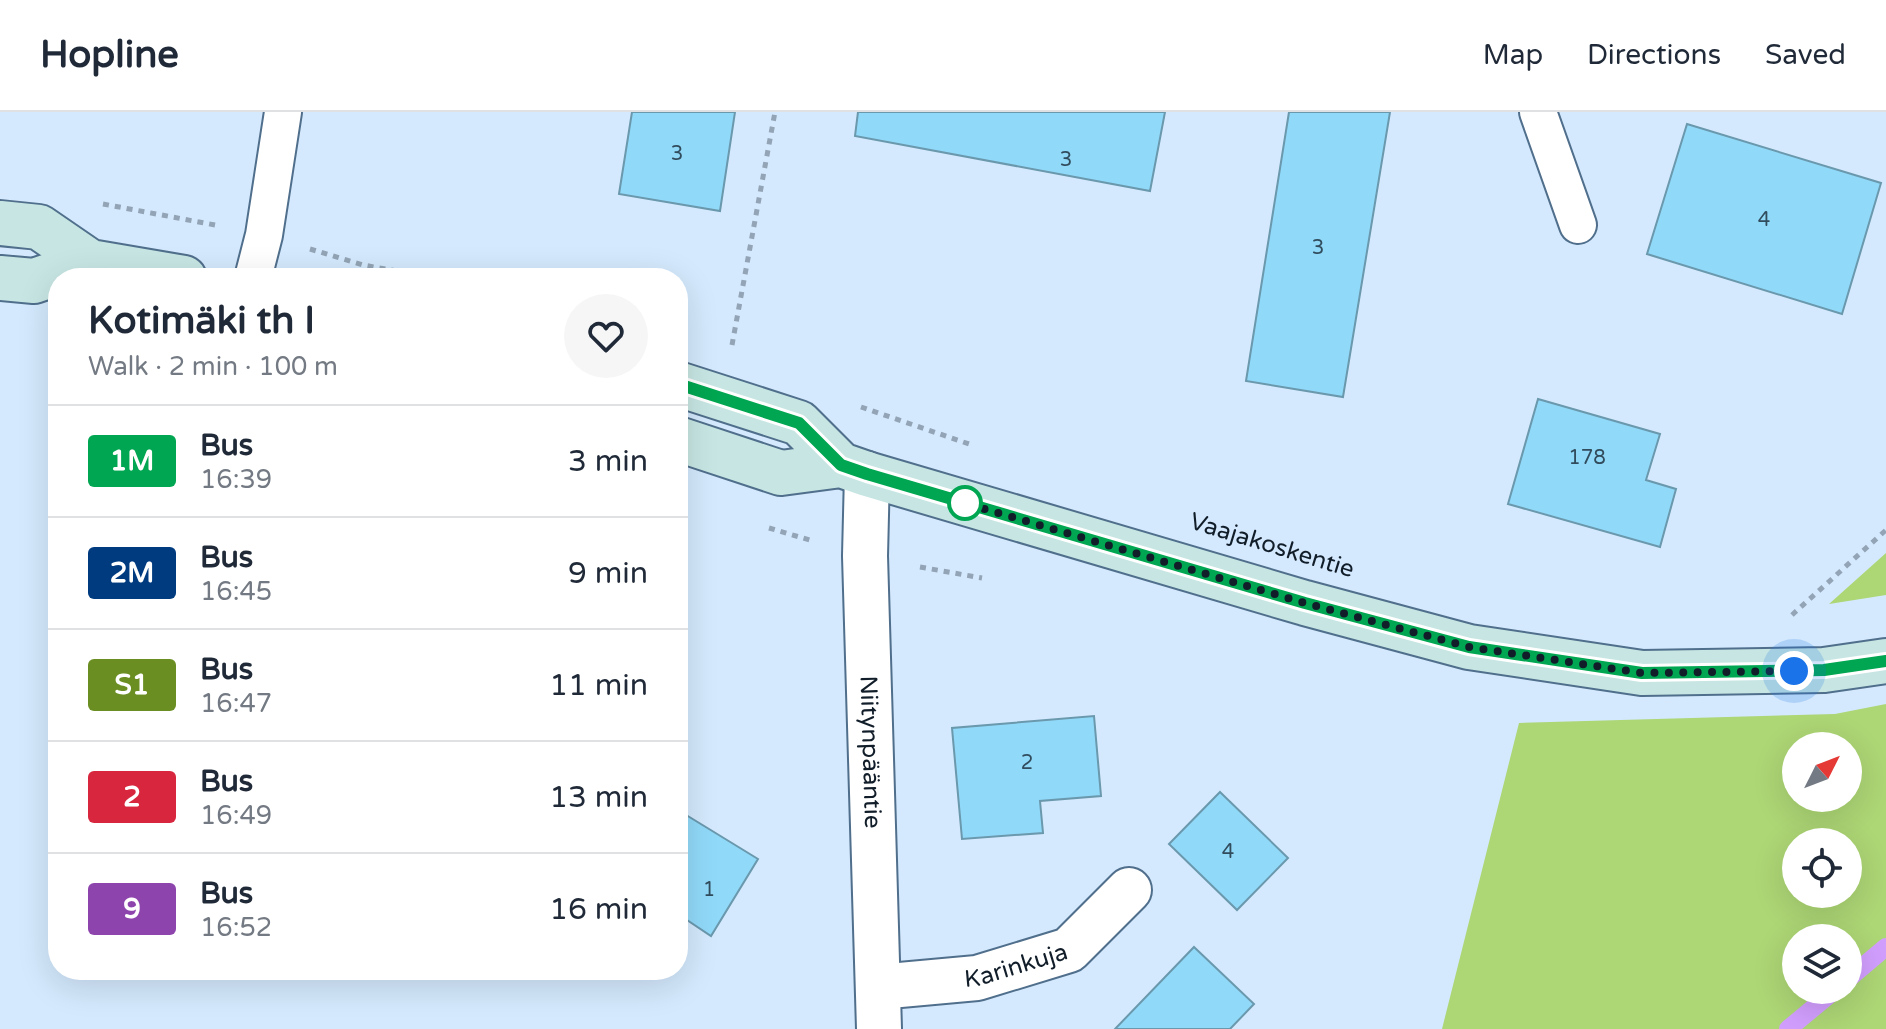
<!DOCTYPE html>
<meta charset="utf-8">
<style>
body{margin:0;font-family:"Varela Round",sans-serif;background:#f6f6f7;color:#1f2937;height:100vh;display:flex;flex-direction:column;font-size:30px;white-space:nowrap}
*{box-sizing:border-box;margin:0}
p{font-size:26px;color:#747a83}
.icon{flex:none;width:44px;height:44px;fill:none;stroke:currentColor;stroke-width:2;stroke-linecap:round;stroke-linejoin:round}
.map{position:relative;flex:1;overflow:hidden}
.details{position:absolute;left:48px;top:156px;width:640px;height:712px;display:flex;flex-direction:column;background:#fff;border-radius:32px;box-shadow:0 8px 32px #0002}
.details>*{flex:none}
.badge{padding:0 16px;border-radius:6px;font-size:28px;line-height:52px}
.needle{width:52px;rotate:48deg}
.tools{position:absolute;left:1782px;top:620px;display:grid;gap:16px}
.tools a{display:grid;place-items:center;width:80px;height:80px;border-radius:50%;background:#fff;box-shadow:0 8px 32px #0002;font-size:40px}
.you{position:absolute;width:40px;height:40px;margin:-20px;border:6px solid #fff;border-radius:50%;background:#1a73e8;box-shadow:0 0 0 12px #1a73e833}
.map>.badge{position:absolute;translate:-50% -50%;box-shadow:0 0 0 4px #fff}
.round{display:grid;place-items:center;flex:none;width:84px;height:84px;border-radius:42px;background:#f6f6f7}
.summary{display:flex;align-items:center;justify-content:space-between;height:136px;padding:0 40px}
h1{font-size:38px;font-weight:700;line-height:60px}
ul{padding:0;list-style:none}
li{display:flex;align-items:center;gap:24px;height:112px;padding:0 40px;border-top:2px solid #e0e1e3}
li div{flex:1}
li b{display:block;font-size:30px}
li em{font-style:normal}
li .badge{min-width:88px;font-weight:700;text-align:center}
header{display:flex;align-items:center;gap:48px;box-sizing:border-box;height:112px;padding:0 40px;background:#fff;border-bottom:2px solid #e0e1e3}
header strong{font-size:38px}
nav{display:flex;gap:44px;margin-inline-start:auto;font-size:28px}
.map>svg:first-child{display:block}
</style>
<header>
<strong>Hopline</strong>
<nav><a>Map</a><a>Directions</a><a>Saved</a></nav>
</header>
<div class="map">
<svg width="1886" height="917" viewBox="0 0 1886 917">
<rect width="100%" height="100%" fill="#d4e9fd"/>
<path fill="#add675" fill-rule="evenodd" d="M 1886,441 L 1886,483 L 1829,492 Z
M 1886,592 L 1886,917 L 1442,917 L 1519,611 L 1835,602 ZM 1796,634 L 1848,634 L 1848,686 L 1796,686 ZM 1796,730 L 1848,730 L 1848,782 L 1796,782 ZM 1796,826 L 1848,826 L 1848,878 L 1796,878 Z"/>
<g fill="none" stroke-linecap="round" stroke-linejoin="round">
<path stroke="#d19efd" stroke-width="18" d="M 1848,867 L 1886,835
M 1788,917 L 1835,878"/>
</g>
<path fill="#91d9f9" stroke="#6a98ad" stroke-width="2" d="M 632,0 L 735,0 L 720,99 L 619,82 Z
M 858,0 L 1165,0 L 1150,79 L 855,24 Z
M 1289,0 L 1390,0 L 1343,285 L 1246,269 Z
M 1687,12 L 1881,71 L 1842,202 L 1647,142 Z
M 1538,287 L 1660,322 L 1646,368 L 1676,377 L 1660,435 L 1508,392 Z
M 1094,604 L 1101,684 L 1040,689 L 1043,721 L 962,727 L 952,616 Z
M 1220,680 L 1288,746 L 1237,798 L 1169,732 Z
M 678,698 L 758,747 L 711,824 L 678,802 Z
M 1194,835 L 1254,892 L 1230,917 L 1115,917 Z"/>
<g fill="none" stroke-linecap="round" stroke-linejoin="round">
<defs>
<path id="service" d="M 1538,0 L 1578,113
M 253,166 L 264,123 L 283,0"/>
<g id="minor">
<path id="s1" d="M 867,362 L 865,444 L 879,917"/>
<path id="s2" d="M 878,875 L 977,866 L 1069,838 L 1129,778"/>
</g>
<path id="secondary" d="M 0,111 L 39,115 L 90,150 L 184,166
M 0,166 L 34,169 L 90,150
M 678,272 L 799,311 L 841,353 L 867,362 L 1305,491 L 1469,535 L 1642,561 L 1824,558 L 1886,549
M 678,327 L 781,361 L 841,353"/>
</defs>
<use href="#service" stroke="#506f8c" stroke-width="40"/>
<use href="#minor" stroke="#506f8c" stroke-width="48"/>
<use href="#secondary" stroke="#506f8c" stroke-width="48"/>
<path stroke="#92a4b5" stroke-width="5" stroke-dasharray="6 6" stroke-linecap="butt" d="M 103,92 L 215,113
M 310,137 L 363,153 L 436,166
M 732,233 L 775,0
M 861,295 L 969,332
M 769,416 L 813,429
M 920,455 L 982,466
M 1792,503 L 1886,418"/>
<use href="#service" stroke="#fff" stroke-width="36"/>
<use href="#minor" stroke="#fff" stroke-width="44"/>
<use href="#secondary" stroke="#c7e6e3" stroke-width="44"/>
</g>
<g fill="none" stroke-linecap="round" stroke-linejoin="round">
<defs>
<path id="line" d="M 678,272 L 799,311 L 841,353 L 867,362 L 1305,491 L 1469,535 L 1642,561 L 1824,558 L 1886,549"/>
</defs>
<use href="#line" stroke="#fff" stroke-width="18"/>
<use href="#line" stroke="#00a651" stroke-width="12"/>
<path stroke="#111d29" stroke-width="8" stroke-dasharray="0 14.4" d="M 965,391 L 954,388 L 1305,491 L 1469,535 L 1642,561 L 1794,559"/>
</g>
<circle fill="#fff" stroke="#00a651" stroke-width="4" cx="965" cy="391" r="16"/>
<g text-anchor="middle" stroke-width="6" stroke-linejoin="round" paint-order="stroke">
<g font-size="20" fill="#314c5d">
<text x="677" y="48">3</text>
<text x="1066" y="54">3</text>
<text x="1764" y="114">4</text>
<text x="1318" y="142">3</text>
<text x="1587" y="352">178</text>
<text x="1027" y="657">2</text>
<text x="1228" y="746">4</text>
<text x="709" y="784">1</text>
</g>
<g font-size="24" fill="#111d29" stroke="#d4e9fd">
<text transform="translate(1272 433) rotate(17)" y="8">Vaajakoskentie</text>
<text dy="8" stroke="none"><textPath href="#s1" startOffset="278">Niitynpääntie</textPath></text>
<text dy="8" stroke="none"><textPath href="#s2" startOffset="140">Karinkuja</textPath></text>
</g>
</g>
</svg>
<div class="tools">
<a><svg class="needle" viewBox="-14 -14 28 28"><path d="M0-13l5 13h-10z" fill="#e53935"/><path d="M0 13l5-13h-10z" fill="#747a83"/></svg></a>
<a><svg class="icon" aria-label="locate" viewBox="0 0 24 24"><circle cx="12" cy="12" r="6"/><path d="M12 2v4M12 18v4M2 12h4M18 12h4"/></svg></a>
<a><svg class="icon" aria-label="layers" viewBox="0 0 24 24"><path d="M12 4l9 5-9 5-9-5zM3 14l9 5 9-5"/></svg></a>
</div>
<div class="you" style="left:1794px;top:559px"></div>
<section class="details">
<div class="summary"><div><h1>Kotimäki th I</h1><p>Walk · 2 min · 100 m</p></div><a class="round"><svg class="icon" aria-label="heart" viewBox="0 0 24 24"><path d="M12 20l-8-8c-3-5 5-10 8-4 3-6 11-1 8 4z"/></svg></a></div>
<ul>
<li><span class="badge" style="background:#00a651;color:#fff">1M</span><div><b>Bus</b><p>16:39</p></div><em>3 min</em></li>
<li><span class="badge" style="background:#003b80;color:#fff">2M</span><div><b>Bus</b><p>16:45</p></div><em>9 min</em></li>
<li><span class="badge" style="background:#6b8e23;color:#fff">S1</span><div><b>Bus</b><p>16:47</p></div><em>11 min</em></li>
<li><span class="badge" style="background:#d7263d;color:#fff">2</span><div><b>Bus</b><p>16:49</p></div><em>13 min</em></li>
<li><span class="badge" style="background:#8e44ad;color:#fff">9</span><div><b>Bus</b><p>16:52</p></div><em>16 min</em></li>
</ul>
</section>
</div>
